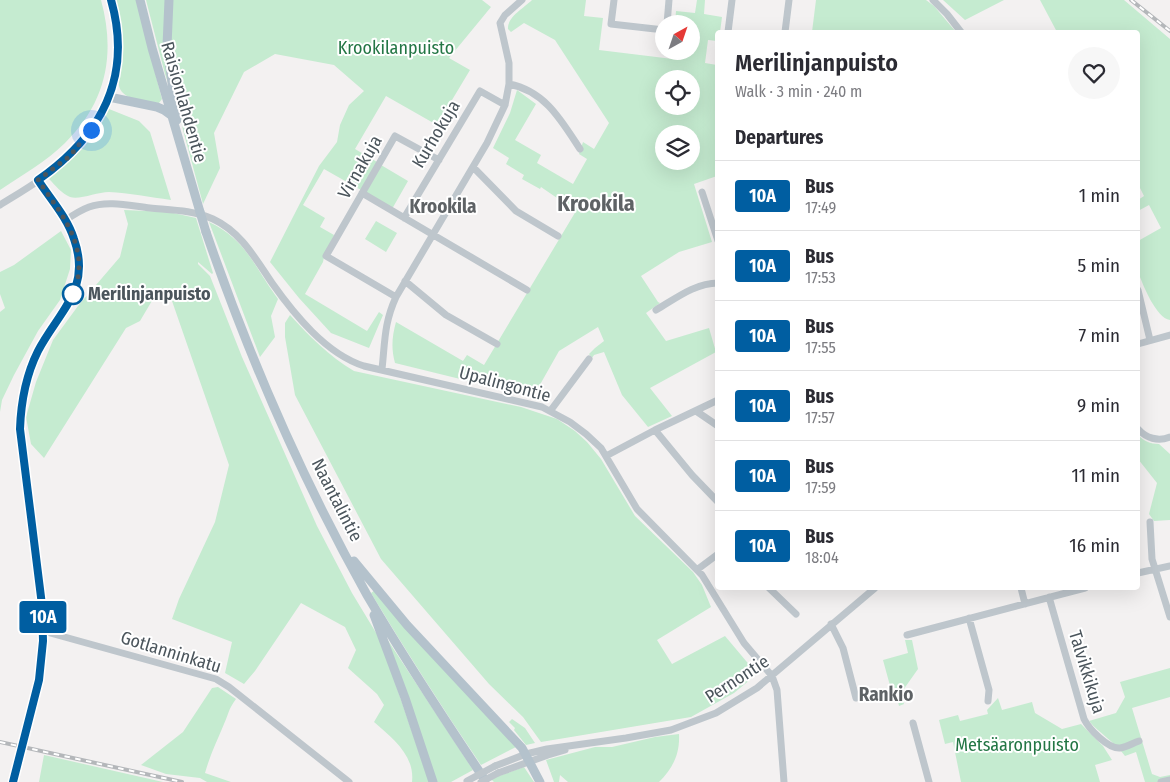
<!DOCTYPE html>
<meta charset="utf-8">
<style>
body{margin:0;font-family:"Fira Sans Condensed",sans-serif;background:#f7f7f7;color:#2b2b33;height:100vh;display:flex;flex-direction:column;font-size:19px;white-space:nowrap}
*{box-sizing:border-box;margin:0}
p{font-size:16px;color:#7c7c81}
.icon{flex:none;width:28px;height:28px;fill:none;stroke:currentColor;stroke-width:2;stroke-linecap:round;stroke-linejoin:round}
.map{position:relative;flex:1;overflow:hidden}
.details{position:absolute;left:715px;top:30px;width:425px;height:560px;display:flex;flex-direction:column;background:#fff;border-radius:5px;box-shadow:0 5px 20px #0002}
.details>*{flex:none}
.badge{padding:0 10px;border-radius:4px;font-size:18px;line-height:32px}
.needle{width:32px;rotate:40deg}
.controls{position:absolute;left:655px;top:15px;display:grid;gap:10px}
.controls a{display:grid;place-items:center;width:45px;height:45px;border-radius:50%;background:#fff;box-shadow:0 5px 20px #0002;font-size:25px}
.you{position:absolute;width:25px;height:25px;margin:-12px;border:4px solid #fff;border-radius:50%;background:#1a73e8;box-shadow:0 0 0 8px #1a73e833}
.map>.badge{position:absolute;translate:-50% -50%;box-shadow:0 0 0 2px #fff}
h2{padding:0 20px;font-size:19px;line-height:45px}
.round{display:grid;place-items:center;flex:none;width:52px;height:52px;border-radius:26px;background:#f7f7f7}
.headline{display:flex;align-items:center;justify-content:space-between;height:85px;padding:0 20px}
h1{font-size:24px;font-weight:600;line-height:38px}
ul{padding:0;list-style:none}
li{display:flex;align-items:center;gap:15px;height:70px;padding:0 20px;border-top:1px solid #e1e1e2}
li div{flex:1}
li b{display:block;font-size:19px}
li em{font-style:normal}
li .badge{min-width:55px;font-weight:700;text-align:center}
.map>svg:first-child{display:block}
</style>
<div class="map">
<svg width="1170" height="782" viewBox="0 0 1170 782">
<rect width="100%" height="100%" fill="#f3f1f1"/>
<path fill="#c5ebd0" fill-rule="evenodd" d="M 0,0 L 101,0 C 116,55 106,103 65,143 C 46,162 22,175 0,190 Z
M 116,0 L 136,0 L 162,99 L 159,103 C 148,101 130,101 122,92 C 115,84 121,71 122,62 C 125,41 121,21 116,0 Z
M 146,0 L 166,0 L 168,83 L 165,74 Z
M 172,0 L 482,0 L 491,7 L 449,58 L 470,70 L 437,125 L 386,96 L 355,149 L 377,162 L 361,190 L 324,169 L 303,205 L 325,218 L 320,227 L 334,235 L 324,257 L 323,262 L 305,294 L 367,331 L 379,312 L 383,315 L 369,348 L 331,333 L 299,298 L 270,262 L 319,166 L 337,142 L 340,125 L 349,105 L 364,91 L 334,65 L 275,54 L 244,72 L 214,133 L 220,168 L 203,204 L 183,130 L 174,83 L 170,51 Z
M 532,0 L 586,0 L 584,16 L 603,18 L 599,50 L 681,60 L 683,51 L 691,51 L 691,24 L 675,24 L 676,11 L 695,13 L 697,0 L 705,0 L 704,14 L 722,17 L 720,32 L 718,32 L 717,41 L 708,40 L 705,63 L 717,65 L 718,163 L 715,166 L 717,176 L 694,184 L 712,242 L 679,252 L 641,276 L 658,302 L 660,303 L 646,313 L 666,341 L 709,328 L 716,352 L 650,388 L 672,416 L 648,427 L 622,395 L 604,352 L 594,355 L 592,358 L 589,354 L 595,348 L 604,341 L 598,327 L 559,351 L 533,397 L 395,363 C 391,348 392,337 396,322 L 463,361 L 467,355 L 484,365 L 576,211 L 541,187 L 540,189 L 522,179 L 524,175 L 506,164 L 509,158 L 493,148 L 510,113 L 517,90 L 536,104 L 515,140 L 541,155 L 537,163 L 573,184 L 587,159 L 579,154 L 583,142 L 594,149 L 609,123 L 555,40 L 524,23 L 511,32 L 508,29 C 507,17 524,8 532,0 ZM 664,79 L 691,79 L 691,106 L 664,106 ZM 664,134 L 691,134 L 691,161 L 664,161 Z
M 816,0 L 926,0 L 934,6 L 956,32 L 812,32 Z
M 943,0 L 1004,0 L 965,20 Z
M 1040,0 L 1124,0 L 1170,39 L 1170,320 C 1156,318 1143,285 1138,272 C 1135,264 1137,250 1138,241 L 1161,228 L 1149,205 L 1138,211 L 1138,200 L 1144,196 L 1138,184 L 1138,32 L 1057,32 Z
M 109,109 L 139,121 L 150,132 L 171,200 C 150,197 129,193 109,192 C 97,192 80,200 70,197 C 62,194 55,185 49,179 L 85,146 Z
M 381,165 L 408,181 L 392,209 L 365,193 Z
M 124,210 L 169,212 L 196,218 L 213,273 L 212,274 L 198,262 L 198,264 L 210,276 L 242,357 L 317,526 L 352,593 L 381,641 L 429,782 L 412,782 C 415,755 392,738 374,722 L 384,705 L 377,694 L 348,668 L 356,650 L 345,627 L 301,603 L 255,671 L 244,684 L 225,673 L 232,642 L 172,619 L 179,599 L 215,522 L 229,465 L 172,301 L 153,299 L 140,321 L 126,328 L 44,458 L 31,444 L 26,417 L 36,382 L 53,340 L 78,306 L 120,257 L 128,224 Z
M 376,221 L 397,233 L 386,252 L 365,239 Z
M 209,222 C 247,240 254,267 278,299 L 271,316 L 275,337 L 260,357 Z
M 61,231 L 71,250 L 70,269 L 60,300 L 38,331 L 14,375 L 2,400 L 0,412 L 0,312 L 5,308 L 0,294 L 0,272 L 14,265 Z
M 290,315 C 309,336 329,356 354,371 L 521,407 L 557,419 L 575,431 L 587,442 L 601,459 L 635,516 L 693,572 L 702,585 L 711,607 L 657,640 L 672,664 L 725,636 L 757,674 L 734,693 L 691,717 L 541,742 L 523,717 L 489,684 L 381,559 L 295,395 L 285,337 L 285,323 Z
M 1138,435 C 1144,441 1150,444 1159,444 L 1170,454 L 1170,520 L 1154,521 L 1149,514 L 1157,483 L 1138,459 Z
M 375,590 L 516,747 L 481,765 C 443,709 406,651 371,593 Z
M 387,639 L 473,770 L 451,782 L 437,782 Z
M 905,640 L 912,640 L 918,669 L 901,693 L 904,704 L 899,706 L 896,693 L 892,693 L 883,660 L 908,653 Z
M 1170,668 L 1170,697 L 1132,708 L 1152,774 L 1160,777 L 1170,775 L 1170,782 L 1145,782 L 1136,752 L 1125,756 C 1115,742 1100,734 1089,721 L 1116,713 L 1125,697 L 1120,682 Z
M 218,687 L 236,699 C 228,710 229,713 224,724 C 217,741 210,755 205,773 L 231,782 L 207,782 L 200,778 L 166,774 L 141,765 L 183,732 L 212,688 Z
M 998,698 L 1002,710 L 1032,702 L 1035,713 L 1062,729 L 1081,724 L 1103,746 L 1112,760 L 1095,765 L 1100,782 L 961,782 L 953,742 L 945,744 L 939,720 L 958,715 L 960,721 L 988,714 L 987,710 Z
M 512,719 L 525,728 L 535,743 L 526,745 L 514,730 L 515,728 L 509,722 Z
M 679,734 C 680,754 673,768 659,782 L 568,782 L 560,775 L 559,782 L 554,782 L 546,760 L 595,747 L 612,747 L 655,737 Z
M 44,755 L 163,782 L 39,782 Z
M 524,767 L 534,782 L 494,782 L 491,779 Z"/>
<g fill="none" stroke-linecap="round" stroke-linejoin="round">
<path stroke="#bec6cc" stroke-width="7" d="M 614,0 L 611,24 L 664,30
M 933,0 L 947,14 L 961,32
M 667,24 L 669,0
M 728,32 L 732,0
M 785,32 L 789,0
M 509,84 C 545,91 561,120 580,149
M 473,167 L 516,211 L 558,236
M 702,192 L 718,241
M 362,193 L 527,290
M 0,205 C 24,190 48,176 69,157 C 98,132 118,87 119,49 C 120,32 116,16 111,0
M 404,218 L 480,91 L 505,105
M 66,220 C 73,215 81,210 89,207 C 108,200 131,206 150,208 C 171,210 193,210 213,219 C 241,232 255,258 272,283 C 294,314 326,354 364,366 L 542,407 L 570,422 L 586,434 L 601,448 L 637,509 L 702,575 L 744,643 L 772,676 L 777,690 L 784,782
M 405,281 L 446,315 L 497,344
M 1138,290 L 1150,340
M 396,297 L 326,256 L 395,136 L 439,160
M 656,310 C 675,299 695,283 718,283
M 1138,344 L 1170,335
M 382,369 C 385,342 384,323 396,297 L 487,143 L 505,105 L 509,84 L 509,63 L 500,23 L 505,15 L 522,0
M 551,410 L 589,359
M 696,411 L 718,426
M 1138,429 C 1146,438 1158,442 1170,437
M 655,430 L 692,475 L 718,502
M 606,456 L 655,430 L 718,400
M 1150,522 L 1152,559 L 1170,617
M 698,569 L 718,554
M 1138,573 L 1170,566
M 769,588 L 796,614
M 1021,588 L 1025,604
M 1049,597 L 1084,719 C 1089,729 1108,749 1120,748 C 1127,747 1133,743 1139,741
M 969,618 L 989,690 L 988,701
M 831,624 L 843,648 L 856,698
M 43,631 L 216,679 L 229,687 L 349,782
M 907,635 L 1085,588
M 913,723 L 929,782
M 495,766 L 526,754 L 547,749 L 626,738 L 671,730 L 716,713 L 757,688 L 875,588
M 498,773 L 548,755 L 565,750
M 13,782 L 39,680 L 43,641 L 42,605 L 21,429 C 21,401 26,375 38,351 C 58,311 92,291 74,239 C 67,217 51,200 39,181
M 1161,782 L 1170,780"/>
<path stroke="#b4c2cc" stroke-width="9" d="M 140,0 L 152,48 L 200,212
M 169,0 L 167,46 L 177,120
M 109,97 L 157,107 L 164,110 L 171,115
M 206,232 C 249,357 302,479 367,595 C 404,658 444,719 485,780
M 354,561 L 407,625 L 522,748 L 540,782
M 374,615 L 405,698 L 433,782"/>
<defs>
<path id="rail" d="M 1131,0 L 1170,31
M 0,742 L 182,782"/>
</defs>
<use href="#rail" stroke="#b4b7ba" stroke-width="4"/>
<use href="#rail" stroke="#fff" stroke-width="2" stroke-dasharray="5.5" stroke-linecap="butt"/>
<path stroke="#bec6cc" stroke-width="7" d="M 467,781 L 495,766
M 481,782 L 498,773"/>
<path stroke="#b4c2cc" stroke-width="9" d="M 200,212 L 206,232"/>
</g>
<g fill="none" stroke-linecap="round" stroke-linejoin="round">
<defs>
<path id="line" d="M 13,782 L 39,680 L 43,641 L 42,605 L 20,429 C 21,401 26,375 38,351 C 58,312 92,290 74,239 C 67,217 51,200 38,180 C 101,136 133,77 111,0"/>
</defs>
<use href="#line" stroke="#fff" stroke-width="11"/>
<use href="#line" stroke="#005ea1" stroke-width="8"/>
<path stroke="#4b555c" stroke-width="5" stroke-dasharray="0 9" d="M 73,294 C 92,249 62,215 38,180 L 70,156 L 91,130"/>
</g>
<circle fill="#fff" stroke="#005ea1" stroke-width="2.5" cx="73" cy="294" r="10"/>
<g text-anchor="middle" stroke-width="4" stroke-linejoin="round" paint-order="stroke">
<g font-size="18" fill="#237645" stroke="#fff">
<text x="396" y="54">Krookilanpuisto</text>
<text x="1017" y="751">Metsäaronpuisto</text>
</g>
<g font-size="18" fill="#4b555c" stroke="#fff">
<text transform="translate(184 102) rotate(74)" y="6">Raisionlahdentie</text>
<text transform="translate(436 134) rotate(-59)" y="6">Kurhokuja</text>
<text transform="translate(360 167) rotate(-60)" y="6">Virnakuja</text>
<text transform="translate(505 384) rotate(15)" y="6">Upalingontie</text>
<text transform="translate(337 500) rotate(63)" y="6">Naantalintie</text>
<text transform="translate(171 652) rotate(17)" y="6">Gotlanninkatu</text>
<text transform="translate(1087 672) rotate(73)" y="6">Talvikkikuja</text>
<text transform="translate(737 679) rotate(-33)" y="6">Pernontie</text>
</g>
<g font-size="18" font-weight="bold" fill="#4b555c" stroke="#fff" text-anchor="start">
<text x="88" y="300">Merilinjanpuisto</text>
</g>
<g font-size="19" font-weight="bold" fill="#5e6265" stroke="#fff">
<text x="443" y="213">Krookila</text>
<text x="886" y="701">Rankio</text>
</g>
<g font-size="22" font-weight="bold" fill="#5e6265" stroke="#fff">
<text x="596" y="211">Krookila</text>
</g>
</g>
</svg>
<div class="controls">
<a><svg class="needle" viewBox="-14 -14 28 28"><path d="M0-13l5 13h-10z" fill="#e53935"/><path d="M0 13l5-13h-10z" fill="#7c7c81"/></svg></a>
<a><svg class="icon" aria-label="locate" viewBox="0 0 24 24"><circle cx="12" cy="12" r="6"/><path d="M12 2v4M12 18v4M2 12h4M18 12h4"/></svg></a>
<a><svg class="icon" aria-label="layers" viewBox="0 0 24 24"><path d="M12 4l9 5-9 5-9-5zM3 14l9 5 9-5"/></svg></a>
</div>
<div class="you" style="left:91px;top:130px"></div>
<b class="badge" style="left:43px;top:617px;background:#005ea1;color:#fff">10A</b>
<section class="details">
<div class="headline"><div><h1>Merilinjanpuisto</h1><p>Walk · 3 min · 240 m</p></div><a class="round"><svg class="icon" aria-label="heart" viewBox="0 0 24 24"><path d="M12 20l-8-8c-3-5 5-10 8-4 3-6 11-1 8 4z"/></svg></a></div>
<h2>Departures</h2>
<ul>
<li><span class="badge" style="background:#005ea1;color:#fff">10A</span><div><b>Bus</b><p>17:49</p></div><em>1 min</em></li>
<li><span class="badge" style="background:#005ea1;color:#fff">10A</span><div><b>Bus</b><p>17:53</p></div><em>5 min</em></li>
<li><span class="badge" style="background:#005ea1;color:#fff">10A</span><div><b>Bus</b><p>17:55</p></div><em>7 min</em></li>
<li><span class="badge" style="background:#005ea1;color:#fff">10A</span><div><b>Bus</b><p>17:57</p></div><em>9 min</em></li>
<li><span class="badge" style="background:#005ea1;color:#fff">10A</span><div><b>Bus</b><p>17:59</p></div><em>11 min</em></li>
<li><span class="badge" style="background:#005ea1;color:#fff">10A</span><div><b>Bus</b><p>18:04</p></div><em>16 min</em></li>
</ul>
</section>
</div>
